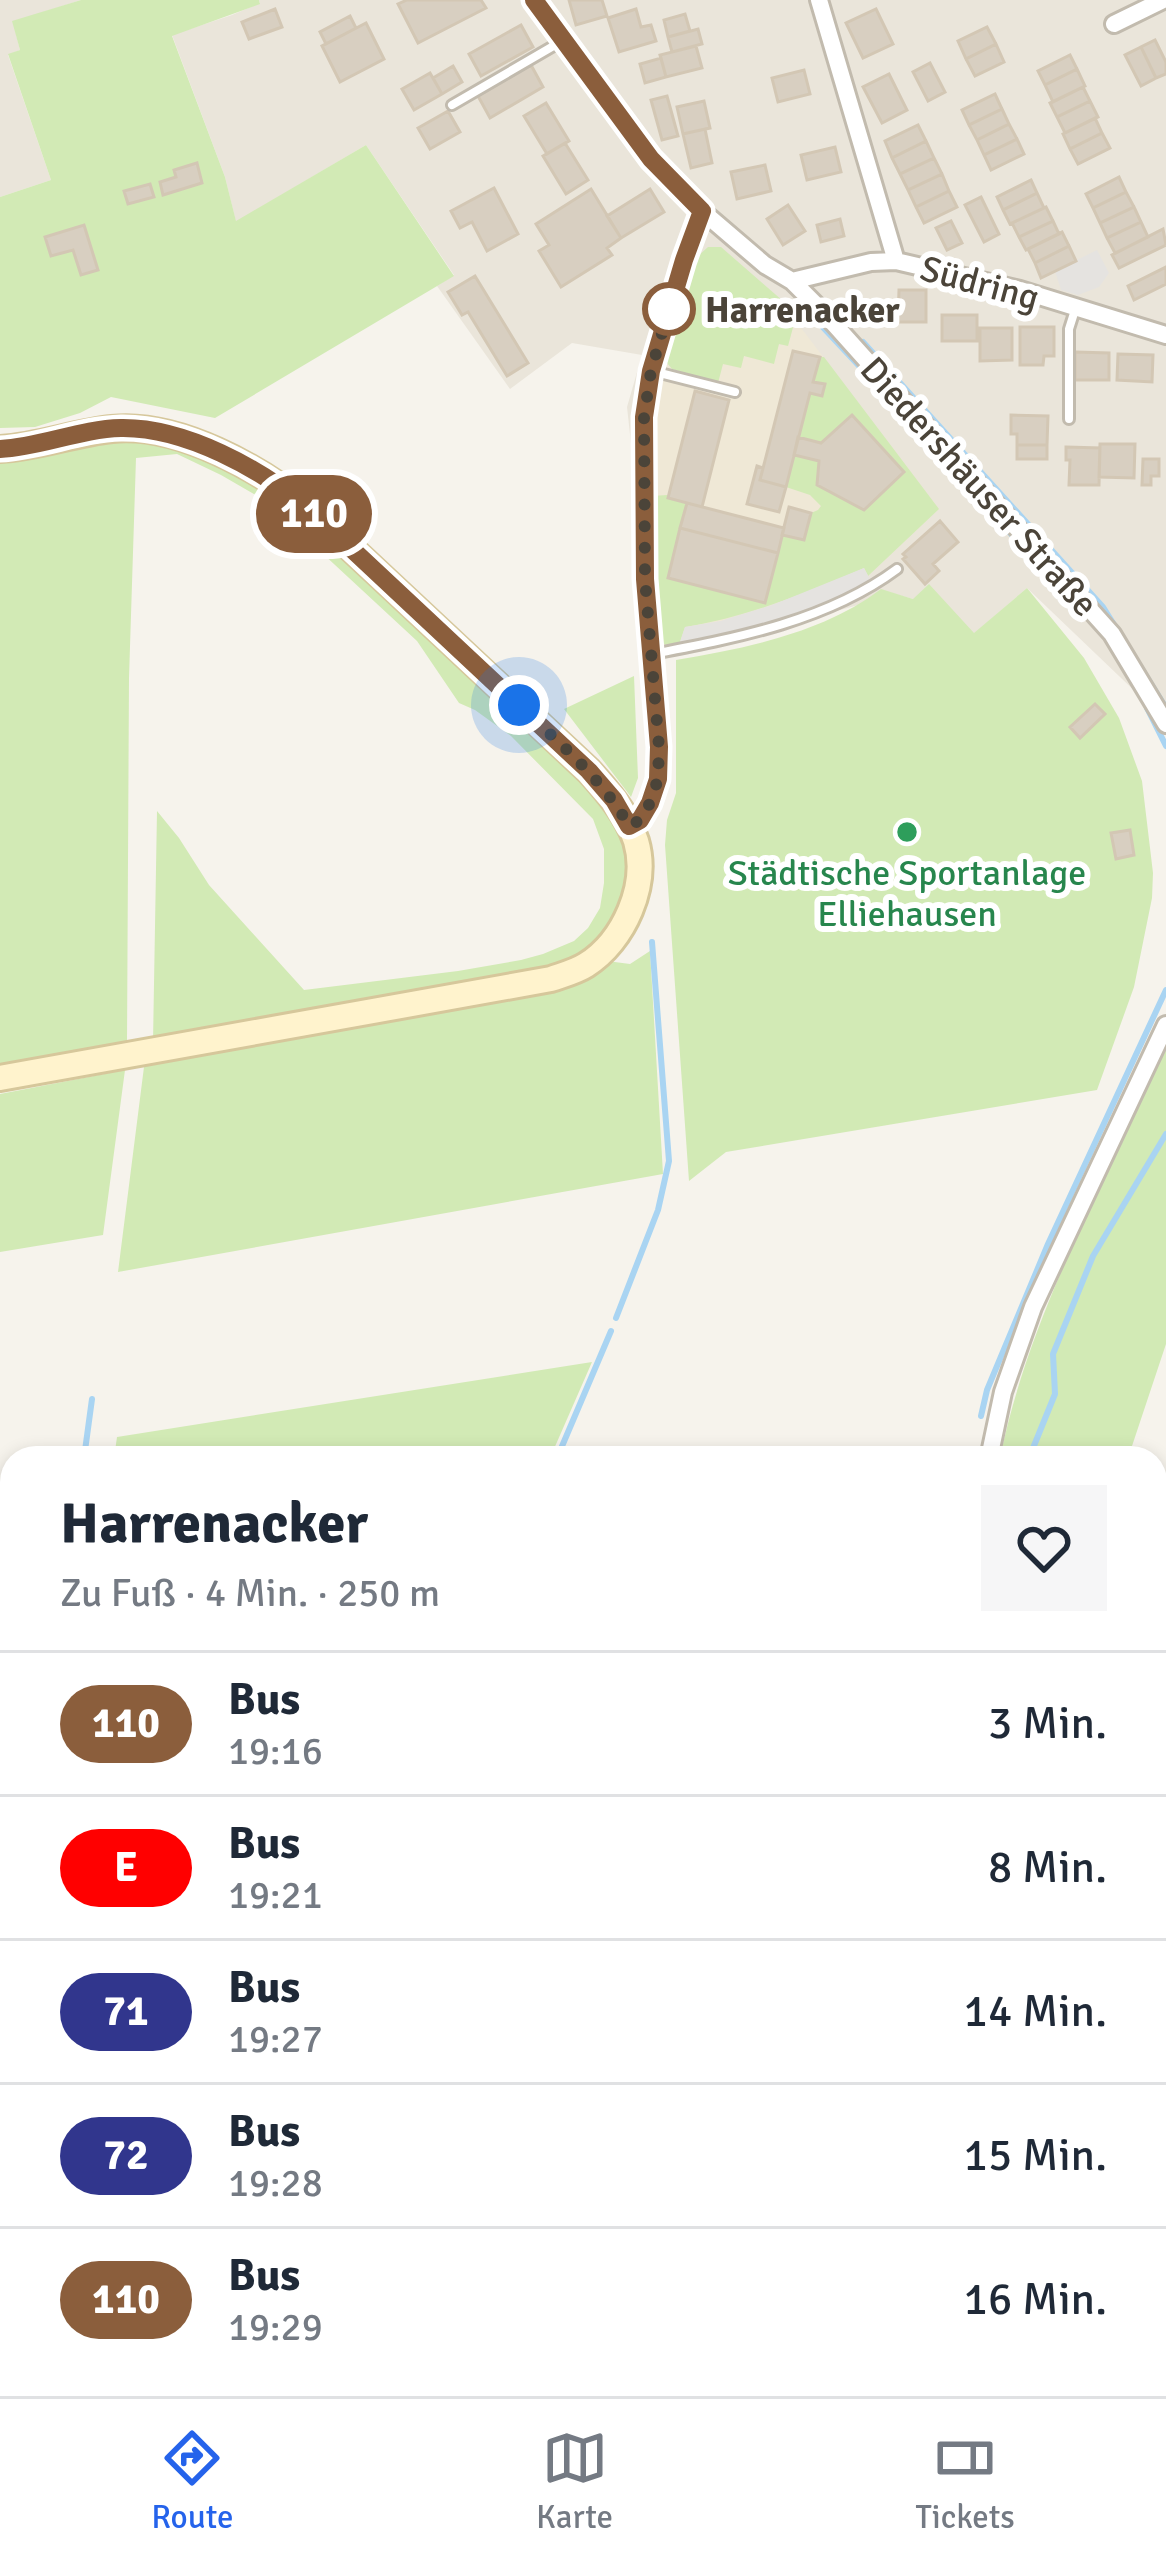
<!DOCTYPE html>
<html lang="de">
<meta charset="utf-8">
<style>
body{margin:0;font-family:Signika,sans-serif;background:#f6f6f7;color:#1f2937;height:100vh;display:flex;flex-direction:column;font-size:45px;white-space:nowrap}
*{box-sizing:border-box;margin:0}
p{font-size:39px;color:#747a83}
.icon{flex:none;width:66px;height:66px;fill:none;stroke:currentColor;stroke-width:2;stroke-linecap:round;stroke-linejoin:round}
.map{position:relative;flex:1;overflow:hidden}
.drawer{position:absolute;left:0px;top:1446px;width:1167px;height:951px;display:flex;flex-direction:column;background:#fff;border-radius:36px 36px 0 0;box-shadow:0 6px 18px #0003}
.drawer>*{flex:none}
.badge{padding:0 24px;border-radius:39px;font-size:42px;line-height:78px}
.you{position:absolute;width:60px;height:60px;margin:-30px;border:9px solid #fff;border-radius:50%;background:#1a73e8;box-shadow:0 0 0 18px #1a73e833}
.map>.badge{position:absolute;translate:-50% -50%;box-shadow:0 0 0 6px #fff}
.round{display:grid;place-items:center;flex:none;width:126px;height:126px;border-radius:0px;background:#f6f6f7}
.overview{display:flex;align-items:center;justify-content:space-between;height:204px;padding:0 60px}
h1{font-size:57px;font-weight:800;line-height:90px}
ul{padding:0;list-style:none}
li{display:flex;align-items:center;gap:36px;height:144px;padding:0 60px;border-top:3px solid #e0e1e3}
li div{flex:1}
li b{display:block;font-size:45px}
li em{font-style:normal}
li .badge{min-width:132px;font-weight:700;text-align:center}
.tab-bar{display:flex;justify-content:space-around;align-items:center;height:168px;border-top:3px solid #e0e1e3;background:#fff;font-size:33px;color:#747a83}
.tab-bar a{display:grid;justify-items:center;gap:6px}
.tab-bar .active{color:#2563eb}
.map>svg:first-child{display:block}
</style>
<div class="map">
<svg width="1166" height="2396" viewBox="0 0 1166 2396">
<rect width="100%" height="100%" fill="#f6f3ec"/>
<path fill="#eae5da" d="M 0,0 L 81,0 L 13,22 L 20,50 L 8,55 L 51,180 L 0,197 Z
M 259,0 L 1166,0 L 1166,721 L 1027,588 L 974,634 L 913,599 L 881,590 L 862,604 L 655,661 L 627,407 L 642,355 L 572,343 L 510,389 L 437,286 L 454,275 L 366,145 L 236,222 L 225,177 L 172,35 L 232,15 L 260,3 Z"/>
<path fill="#efe8d6" d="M 795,320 L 939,509 L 868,576 L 864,568 L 721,621 L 685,627 L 680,642 L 665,645 L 660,641 L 653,580 L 651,418 L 663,358 L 673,370 L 717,383 L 723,363 L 779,344 L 788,345 Z"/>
<path fill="#d2eab5" d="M 81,0 L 259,0 L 260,4 L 172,36 L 225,177 L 236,221 L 366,145 L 454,276 L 215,418 L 111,397 L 80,413 L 35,427 L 0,428 L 0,197 L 51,180 L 8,54 L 20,50 L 12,21 Z
M 708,247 L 721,247 L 783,301 L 795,320 L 788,346 L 779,344 L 774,364 L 744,356 L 741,368 L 723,364 L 718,383 L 672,369 L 663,358 L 674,326 L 677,326 L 681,315 L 678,314 L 698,256 Z
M 820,357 L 824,357 L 939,509 L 868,576 L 864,568 C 806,593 748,617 685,627 L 680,642 L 665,645 L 657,634 L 652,496 L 667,495 L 669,498 L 687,503 L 681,527 L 777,552 L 782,535 L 803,540 L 811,513 L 818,510 L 821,506 L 810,495 L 786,487 L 810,393 L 822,395 L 825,385 L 813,382 Z
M 135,438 L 164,443 L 223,463 L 292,506 L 587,781 L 618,824 L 630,862 L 623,907 L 593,948 L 556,969 L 153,1042 L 157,811 L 179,838 L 209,885 L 304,990 L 458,971 L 521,960 L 543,954 L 574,941 L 588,928 L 600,908 L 604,883 L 604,849 L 593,819 L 511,736 L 475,710 L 459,703 L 417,641 L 266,501 L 221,475 L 177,454 L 136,458 L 129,678 L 127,1043 L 0,1067 L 0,462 Z
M 929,584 L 974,633 L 1027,588 L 1084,658 L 1119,718 L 1142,781 L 1153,873 L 1152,898 L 1134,987 L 1097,1090 L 726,1152 L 689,1181 L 665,845 L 667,820 L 676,793 L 676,660 C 746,648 823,633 881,589 L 913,599 Z
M 634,676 L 638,778 L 631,797 L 564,709 Z
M 650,951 L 663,1174 L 118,1272 L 145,1059 L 607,961 L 630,964 Z
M 1166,1049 L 1166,1344 L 1128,1458 L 1000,1458 C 1029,1315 1105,1181 1166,1049 Z
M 125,1070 L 103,1235 L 0,1252 L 0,1094 Z
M 592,1362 L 550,1458 L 114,1458 L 117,1437 Z
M 1155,1570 L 1166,1572 L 1166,1894 L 1155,1892 Z"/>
<path fill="#e5e3e0" d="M 1097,250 L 1109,273 L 1099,287 L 1078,295 L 1061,290 L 1055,271 Z
M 864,568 L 871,581 L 837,598 L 759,626 L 680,642 L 685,627 L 721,621 L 770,606 Z"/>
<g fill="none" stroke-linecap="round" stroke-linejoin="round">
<path stroke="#a9d4f2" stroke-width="6" d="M 818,322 L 875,383
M 863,342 L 1103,607 L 1166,708
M 893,404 L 1012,535
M 1147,708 L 1166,746
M 616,1318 L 658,1210 L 669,1161 L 652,942
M 981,1416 L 987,1390 L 1048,1244 L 1166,990
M 84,1458 L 92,1399
M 557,1458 L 611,1331
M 1029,1458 L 1055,1394 L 1053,1354 L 1093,1256 L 1166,1134
M 1155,1550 L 1166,1552
M 0,2283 L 12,2178
M 1155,2289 L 1166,2291
M 807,2396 L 807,2385
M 833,2396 L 833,2385"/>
</g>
<path fill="#d8cfc1" stroke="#d3c7b4" stroke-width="3" d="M 407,0 L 481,0 L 486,8 L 418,43 L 398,4 Z
M 569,0 L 602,0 L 607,16 L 576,25 Z
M 275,9 L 282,27 L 249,39 L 242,22 Z
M 636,9 L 641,27 L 651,25 L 656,41 L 619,52 L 608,18 Z
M 876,9 L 893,44 L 863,58 L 846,23 Z
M 685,14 L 690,31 L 668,37 L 664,20 Z
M 350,16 L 356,28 L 326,44 L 320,32 Z
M 366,23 L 384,59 L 340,82 L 322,46 Z
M 521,25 L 533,47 L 481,76 L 469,54 Z
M 987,27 L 996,44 L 966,59 L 958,41 Z
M 698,29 L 702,44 L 672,52 L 668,37 Z
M 1155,40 L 1166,62 L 1166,74 L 1156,78 L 1141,47 Z
M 996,44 L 1004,62 L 975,76 L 966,59 Z
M 696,46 L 702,68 L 666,77 L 660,55 Z
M 1141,47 L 1156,78 L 1141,86 L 1125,55 Z
M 1070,55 L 1077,69 L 1045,85 L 1038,71 Z
M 661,58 L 666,77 L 645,83 L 640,64 Z
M 930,63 L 945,92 L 928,101 L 913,72 Z
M 531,65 L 543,87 L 490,118 L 478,96 Z
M 453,66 L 462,82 L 442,94 L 433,78 Z
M 1077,69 L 1085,86 L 1053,102 L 1045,85 Z
M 804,70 L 810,94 L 778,102 L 772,78 Z
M 430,73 L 442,94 L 414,110 L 402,89 Z
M 889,74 L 907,110 L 882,123 L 863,87 Z
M 1083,87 L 1090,101 L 1057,117 L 1050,103 Z
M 995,94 L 1002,109 L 969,125 L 962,110 Z
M 667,96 L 678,136 L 662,140 L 651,100 Z
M 704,101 L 710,128 L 683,134 L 677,107 Z
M 1090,101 L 1098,117 L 1065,133 L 1057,117 Z
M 546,103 L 569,141 L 547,154 L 524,116 Z
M 1002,109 L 1009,124 L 977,140 L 969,125 Z
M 448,111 L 460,132 L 430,149 L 418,128 Z
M 1095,118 L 1102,133 L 1070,149 L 1063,134 Z
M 1009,124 L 1017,139 L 984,155 L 977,140 Z
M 918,125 L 926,141 L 892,158 L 885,141 Z
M 705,129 L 712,163 L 691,168 L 683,134 Z
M 1102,133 L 1110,148 L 1078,164 L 1070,149 Z
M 1017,139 L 1024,154 L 991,170 L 984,155 Z
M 926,141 L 934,158 L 900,174 L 892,158 Z
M 565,143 L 588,180 L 566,194 L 543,156 Z
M 835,147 L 841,172 L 807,180 L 801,155 Z
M 934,158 L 942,174 L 908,190 L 900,174 Z
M 197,163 L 202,183 L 163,195 L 160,182 L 176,177 L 174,170 Z
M 765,165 L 771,191 L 737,199 L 731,172 Z
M 942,174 L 949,191 L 916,207 L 908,190 Z
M 1119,177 L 1126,192 L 1093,208 L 1086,194 Z
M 1031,180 L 1037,193 L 1003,210 L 997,197 Z
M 150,184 L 154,197 L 128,204 L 124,191 Z
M 494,188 L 518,234 L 487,251 L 472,222 L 460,228 L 451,211 Z
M 591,189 L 621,238 L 607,248 L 612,255 L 561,287 L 539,251 L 549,245 L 536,224 Z
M 650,189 L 664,212 L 621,238 L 607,216 Z
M 949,191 L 957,207 L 924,223 L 916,207 Z
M 1126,192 L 1134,207 L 1100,223 L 1093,208 Z
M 1037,193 L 1044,208 L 1010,224 L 1003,210 Z
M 981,197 L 999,234 L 984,242 L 965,205 Z
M 788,205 L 805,231 L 783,245 L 767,219 Z
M 1046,207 L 1053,221 L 1019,237 L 1012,223 Z
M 1134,207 L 1141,222 L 1107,238 L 1100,223 Z
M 840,219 L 844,236 L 821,242 L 817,225 Z
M 951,221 L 962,243 L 947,250 L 936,228 Z
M 1053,221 L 1059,234 L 1026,250 L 1019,237 Z
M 1141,222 L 1148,237 L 1115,253 L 1107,238 Z
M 84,225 L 98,270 L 81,275 L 73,250 L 51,256 L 45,237 Z
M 1163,229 L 1166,245 L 1119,268 L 1112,255 Z
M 1062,232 L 1069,246 L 1035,263 L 1028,249 Z
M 1069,246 L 1076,261 L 1041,278 L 1035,263 Z
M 1166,267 L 1166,284 L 1134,300 L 1128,286 Z
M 475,276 L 528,363 L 507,376 L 468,312 L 462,315 L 448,292 Z
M 899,290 L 926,290 L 926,322 L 898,322 Z
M 942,315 L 977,315 L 977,341 L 942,341 Z
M 1020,327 L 1054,327 L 1054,356 L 1044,356 L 1043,365 L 1020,365 Z
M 980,328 L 1012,328 L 1012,360 L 980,361 Z
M 793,351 L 820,357 L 813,382 L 825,384 L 822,396 L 810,393 L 786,487 L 760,480 Z
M 1075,352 L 1109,353 L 1109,380 L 1075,380 Z
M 1118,354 L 1153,355 L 1152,382 L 1117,380 Z
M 695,391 L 729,400 L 702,507 L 668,498 Z
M 852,415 L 904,472 L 864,510 L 817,485 L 819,461 L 794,455 L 798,437 L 821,443 Z
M 1011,415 L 1048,416 L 1047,445 L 1017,445 L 1017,434 L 1011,434 Z
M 1100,444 L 1135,444 L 1134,478 L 1099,477 Z
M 1017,445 L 1047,445 L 1047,459 L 1017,459 Z
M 1066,447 L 1100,448 L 1099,485 L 1069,485 L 1070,460 L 1066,460 Z
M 1143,459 L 1159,459 L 1159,476 L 1151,476 L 1151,485 L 1142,485 Z
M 757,466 L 763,468 L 760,480 L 786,487 L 779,512 L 747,504 Z
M 687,503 L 784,528 L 778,553 L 680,528 Z
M 789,507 L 811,513 L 804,540 L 782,535 Z
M 940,521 L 958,542 L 933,564 L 939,571 L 925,584 L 903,559 L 906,557 L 903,554 Z
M 680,528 L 778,553 L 765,603 L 668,578 Z
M 1095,704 L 1105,714 L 1080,738 L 1070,727 Z
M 1130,830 L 1134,855 L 1116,859 L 1111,833 Z"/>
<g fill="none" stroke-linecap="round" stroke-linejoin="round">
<defs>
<path id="lane" d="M 452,105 L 562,41
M 652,371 L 735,392
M 1069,419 L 1069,329 L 1075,310
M 653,654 C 736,638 827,621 897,569"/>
<path id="street" d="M 534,0 L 651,159 L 702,211 L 765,265 L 792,281 L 825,314 L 1112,634 L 1166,724
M 819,0 L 896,261
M 1114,24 L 1163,0
M 792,281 L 871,262 L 896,261 L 1020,290 L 1166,335
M 629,827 L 640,819 L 650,803 L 658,779 L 660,747 L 645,579 L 644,417 L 651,371 L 684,260 L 702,211
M 989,1458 L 1003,1392 L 1033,1307 L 1166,1025
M 817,2396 L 817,2385"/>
<path id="secondary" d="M 0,449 C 38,447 74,433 112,429 C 177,422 260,468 309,509 L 589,771 C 608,792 627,814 636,841 C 649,885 624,941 586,965 C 575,972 562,975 551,979 L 0,1078"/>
</defs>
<use href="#lane" stroke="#c2bbae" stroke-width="14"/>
<use href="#street" stroke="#c2bbae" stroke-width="22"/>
<use href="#secondary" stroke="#d6c79b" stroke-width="30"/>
<use href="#lane" stroke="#fff" stroke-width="8"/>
<use href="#street" stroke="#fff" stroke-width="16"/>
<use href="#secondary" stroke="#fff3cd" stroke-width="24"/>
</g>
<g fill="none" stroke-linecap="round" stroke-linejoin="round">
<defs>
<path id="line" d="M 0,449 C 41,447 80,429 121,428 C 185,427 261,469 309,509 L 589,771 L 614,800 L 629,826 L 640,820 L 650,803 L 658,779 L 659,747 L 645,579 L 644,417 L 651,371 L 684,260 L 702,211 L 651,159 L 534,0"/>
</defs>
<use href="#line" stroke="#fff" stroke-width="27"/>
<use href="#line" stroke="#8b5e3c" stroke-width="18"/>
<path stroke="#4b4439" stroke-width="12" stroke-dasharray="0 21.6" d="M 519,705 C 559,743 602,778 629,826 L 640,820 L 650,803 L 658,779 L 659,747 L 645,579 L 644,417 L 651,371 L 669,309"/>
</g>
<circle fill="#fff" stroke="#8b5e3c" stroke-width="6" cx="669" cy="309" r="24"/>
<circle fill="#2e9e5b" stroke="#fff" stroke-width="4.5" cx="907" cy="832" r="12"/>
<g text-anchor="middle" stroke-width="12" stroke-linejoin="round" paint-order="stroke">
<g font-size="36" fill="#4b4439" stroke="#fff">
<text transform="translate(980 282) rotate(15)" y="13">Südring</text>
<text transform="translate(980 486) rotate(48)" y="13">Diedershäuser Straße</text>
</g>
<g font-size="36" font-weight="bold" fill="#4b4439" stroke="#fff" text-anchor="start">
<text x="705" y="322">Harrenacker</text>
</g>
<g font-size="36" fill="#27864d" stroke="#fff">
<text x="907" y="885">Städtische Sportanlage<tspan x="907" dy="41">Elliehausen</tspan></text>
</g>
</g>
</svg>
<div class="you" style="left:519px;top:705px"></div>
<b class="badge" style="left:314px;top:514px;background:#8b5e3c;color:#fff">110</b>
<section class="drawer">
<div class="overview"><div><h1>Harrenacker</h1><p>Zu Fuß · 4 Min. · 250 m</p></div><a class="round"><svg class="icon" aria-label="heart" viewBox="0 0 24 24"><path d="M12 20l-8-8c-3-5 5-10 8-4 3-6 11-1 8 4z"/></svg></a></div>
<ul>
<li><span class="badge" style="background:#8b5e3c;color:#fff">110</span><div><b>Bus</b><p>19:16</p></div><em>3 Min.</em></li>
<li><span class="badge" style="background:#f00;color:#fff">E</span><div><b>Bus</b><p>19:21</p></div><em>8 Min.</em></li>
<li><span class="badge" style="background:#31368d;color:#fff">71</span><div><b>Bus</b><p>19:27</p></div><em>14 Min.</em></li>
<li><span class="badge" style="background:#31368d;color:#fff">72</span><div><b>Bus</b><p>19:28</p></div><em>15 Min.</em></li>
<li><span class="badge" style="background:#8b5e3c;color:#fff">110</span><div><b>Bus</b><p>19:29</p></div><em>16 Min.</em></li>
</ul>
</section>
</div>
<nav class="tab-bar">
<a class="active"><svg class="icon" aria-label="directions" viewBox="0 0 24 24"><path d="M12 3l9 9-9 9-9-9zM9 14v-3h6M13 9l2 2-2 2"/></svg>Route</a>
<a><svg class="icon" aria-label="map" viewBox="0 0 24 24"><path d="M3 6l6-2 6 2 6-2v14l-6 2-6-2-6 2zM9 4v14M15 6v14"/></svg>Karte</a>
<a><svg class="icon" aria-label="tickets" viewBox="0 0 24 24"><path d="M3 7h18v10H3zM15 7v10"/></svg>Tickets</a>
</nav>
